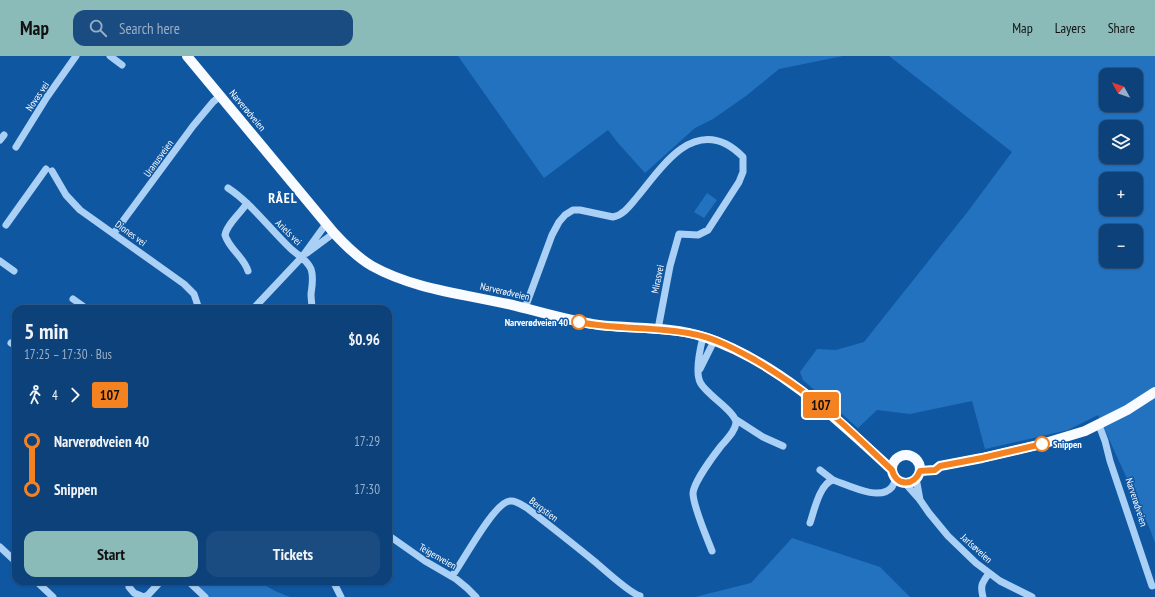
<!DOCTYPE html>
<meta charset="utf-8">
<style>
body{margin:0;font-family:"PT Sans Narrow",sans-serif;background:#1a4c81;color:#f1f3f6;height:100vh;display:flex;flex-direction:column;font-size:15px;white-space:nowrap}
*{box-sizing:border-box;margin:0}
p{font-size:13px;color:#9aafc7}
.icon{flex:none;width:22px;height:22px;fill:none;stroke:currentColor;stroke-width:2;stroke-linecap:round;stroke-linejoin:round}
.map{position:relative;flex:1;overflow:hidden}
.sheet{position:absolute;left:12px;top:249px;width:380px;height:280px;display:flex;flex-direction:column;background:#0c417a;border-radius:12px;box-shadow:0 1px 3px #0004,0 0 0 1px #2c5a8b}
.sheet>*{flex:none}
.badge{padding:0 8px;border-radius:3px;font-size:14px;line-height:26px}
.needle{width:26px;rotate:310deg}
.buttons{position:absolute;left:1099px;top:12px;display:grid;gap:8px}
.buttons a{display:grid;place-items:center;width:44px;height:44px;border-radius:8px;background:#0c417a;box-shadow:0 1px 3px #0004,0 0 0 1px #2c5a8b;font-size:20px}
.map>.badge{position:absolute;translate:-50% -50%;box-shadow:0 0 0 2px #fff}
.legs{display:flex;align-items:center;gap:6px;height:44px;padding:0 12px;font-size:13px}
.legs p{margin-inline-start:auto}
.headline{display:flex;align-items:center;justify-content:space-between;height:68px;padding:0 12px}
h1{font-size:22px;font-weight:700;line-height:30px}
.button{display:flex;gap:8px;margin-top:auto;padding:8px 12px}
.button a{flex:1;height:46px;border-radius:12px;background:#8bbbb9;color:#111;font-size:16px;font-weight:700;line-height:46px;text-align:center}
.button a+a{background:#1a4c81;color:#f1f3f6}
ul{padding:0 12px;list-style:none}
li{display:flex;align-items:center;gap:14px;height:48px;font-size:15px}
li i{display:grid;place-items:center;width:6px;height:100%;margin:0 5px;background:currentColor}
li i::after{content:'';width:10px;height:10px;margin:-5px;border:3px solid;border-radius:50%;background:#0c417a}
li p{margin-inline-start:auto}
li:first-child i{background:linear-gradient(#0000 50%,currentColor 0)}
li:last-child i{background:linear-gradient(currentColor 50%,#0000 0)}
header{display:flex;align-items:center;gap:24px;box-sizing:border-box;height:56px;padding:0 20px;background:#8bbbb9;color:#111}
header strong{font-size:19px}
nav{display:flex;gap:22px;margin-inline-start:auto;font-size:14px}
.search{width:280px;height:36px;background:#1a4c81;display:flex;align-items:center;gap:10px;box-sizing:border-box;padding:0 14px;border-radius:12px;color:#9aafc7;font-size:15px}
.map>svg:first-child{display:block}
</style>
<header>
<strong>Map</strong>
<div class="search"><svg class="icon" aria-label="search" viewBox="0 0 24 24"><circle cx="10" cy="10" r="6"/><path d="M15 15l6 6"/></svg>Search here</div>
<nav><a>Map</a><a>Layers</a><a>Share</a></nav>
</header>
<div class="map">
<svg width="1155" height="541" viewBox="0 0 1155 541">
<rect width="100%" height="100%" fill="#1057a2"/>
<path fill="#2372c0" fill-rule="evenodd" d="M 458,0 L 843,0 L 779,13 L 746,40 L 713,63 L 695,72 L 645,117 L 618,87 L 608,74 L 544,122 Z
M 889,0 L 1155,0 L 1155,487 L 1150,473 L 1098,359 L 1068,374 L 985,393 L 972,345 L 910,358 L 877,354 L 858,372 L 803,324 L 800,316 L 817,293 L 836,294 L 864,286 L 969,154 L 1012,96 ZM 1106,19 L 1136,19 L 1136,49 L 1106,49 ZM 1106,71 L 1136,71 L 1136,101 L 1106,101 ZM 1106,123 L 1136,123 L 1136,153 L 1106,153 ZM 1106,175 L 1136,175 L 1136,205 L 1106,205 Z
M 707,137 L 717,144 L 704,162 L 694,156 Z
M 792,482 L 880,511 L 910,541 L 695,541 L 751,527 Z
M 191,525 L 258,525 L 275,535 L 290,541 L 208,541 Z"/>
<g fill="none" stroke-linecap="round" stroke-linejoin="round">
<path stroke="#aad0f6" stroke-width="7" d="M 110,0 L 122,9
M 0,84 L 4,79
M 16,91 L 47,41 L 76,0
M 52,115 L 66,139 L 80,154 L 184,228 L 194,238 L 199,253
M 228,132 C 252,148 269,172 290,192 C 297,199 307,203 311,213 C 314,221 312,230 311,238 C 311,243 312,248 312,253
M 247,147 C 241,157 227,168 225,179 C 229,193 244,201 248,215
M 6,169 L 46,113
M 114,177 L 193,70 L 213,46 L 220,40
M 307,197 L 334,177
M 0,205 L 14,215
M 73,243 L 87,253
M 525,252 L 552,179 L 559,166 L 565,159 L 573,154 L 580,154 L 613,161 C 624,159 631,148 638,140 C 659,115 687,69 726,88 C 732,91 738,96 743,101 L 743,116 L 739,126 L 708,174 L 698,179 L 679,178 L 670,210 L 658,273
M 253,253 L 302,201 L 326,168
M 703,281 C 700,293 695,315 700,326 C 706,339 736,355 736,367 C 735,376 727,383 721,390 C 714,399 694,426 693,437 C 693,450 707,482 712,495
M 11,287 L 16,290
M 700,313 L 714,285
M 735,363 L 763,381 L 783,390
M 1099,369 L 1105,385 L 1110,405 L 1152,530
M 820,414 L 833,424
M 916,422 L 920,444
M 904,426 L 920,444 L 929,457 L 948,480 L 976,507 L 1000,525 L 1032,541
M 810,467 C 814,455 820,427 833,424 C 848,429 880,446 892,431 C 894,428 895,425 896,422
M 388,479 L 425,505 L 456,523 L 467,532 L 476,541
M 0,491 L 16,506
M 452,520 C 463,506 494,446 510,445 C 516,444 522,449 527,452 C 549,469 572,487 594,505 C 605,514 629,537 640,540
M 36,525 L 53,541
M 128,525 L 129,531 L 134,537 L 144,541 L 148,539 L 161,525
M 188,525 L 205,541
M 333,525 L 341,541
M 983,541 C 980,529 982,527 989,517"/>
<path stroke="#f8fbff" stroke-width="10" d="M 187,0 L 334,177 C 346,190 358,202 372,210 C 413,233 463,238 508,248 C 538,255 568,265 599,269 C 634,273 671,270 704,281 C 777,305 837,363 892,414
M892 413a14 14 0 1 1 28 0a14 14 0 1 1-28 0Z
M 920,415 L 935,414 L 940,410 L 982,402 L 1042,388 L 1085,375 L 1127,354 L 1155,336"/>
</g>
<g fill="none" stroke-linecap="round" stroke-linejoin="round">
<defs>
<path id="line-1" d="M 579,266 C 616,274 655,270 693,278 C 715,282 735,293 755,304 C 775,316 795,329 813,343 C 841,364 866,390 892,414 C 896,430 914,431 920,415 L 935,414 L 940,410 L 982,402 L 1042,388"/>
</defs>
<use href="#line-1" stroke="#fff" stroke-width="9"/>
<use href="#line-1" stroke="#f58220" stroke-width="6"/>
</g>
<g fill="#fff" stroke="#f58220" stroke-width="2">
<circle cx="579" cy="266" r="7"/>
<circle cx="1042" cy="388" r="7"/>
</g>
<g text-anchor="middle" stroke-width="3" stroke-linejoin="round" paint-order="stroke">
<g font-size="10" fill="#fff" stroke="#1057a2">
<text transform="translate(37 40) rotate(-56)" y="4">Novas vei</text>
<text transform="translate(248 54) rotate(50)" y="4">Narverødveien</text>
<text transform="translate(158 102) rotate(-54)" y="4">Uranusveien</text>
<text transform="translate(289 176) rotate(44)" y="4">Ariels vei</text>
<text transform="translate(131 177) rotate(36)" y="4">Diones vei</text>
<text transform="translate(657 223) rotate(-78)" y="4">Mirasvei</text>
<text transform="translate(505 235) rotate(13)" y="4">Narverødveien</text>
<text transform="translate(1137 446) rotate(72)" y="4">Narverødveien</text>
<text transform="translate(544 453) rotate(37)" y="4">Bergstien</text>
<text transform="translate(977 492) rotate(42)" y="4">Jarlsøveien</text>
<text transform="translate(438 500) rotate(30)" y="4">Teigenveien</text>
</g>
<g font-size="10" font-weight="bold" fill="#fff" stroke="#1057a2" text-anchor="end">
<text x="568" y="270">Narverødveien 40</text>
<text x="1053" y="392" text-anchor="start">Snippen</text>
</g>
<g font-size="14" font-weight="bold" letter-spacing="1" fill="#fff" stroke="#1057a2">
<text x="283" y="147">RÅEL</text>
</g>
</g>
</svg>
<div class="buttons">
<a><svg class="needle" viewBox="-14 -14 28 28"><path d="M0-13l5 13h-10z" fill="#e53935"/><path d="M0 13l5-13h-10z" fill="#9aafc7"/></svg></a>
<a><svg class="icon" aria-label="layers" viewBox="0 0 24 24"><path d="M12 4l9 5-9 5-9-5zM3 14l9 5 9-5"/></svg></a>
<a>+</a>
<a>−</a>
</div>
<b class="badge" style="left:821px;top:349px;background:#f58220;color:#111">107</b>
<section class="sheet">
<div class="headline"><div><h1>5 min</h1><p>17:25 – 17:30 · Bus</p></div><b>$0.96</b></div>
<div class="legs"><svg class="icon" aria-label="walk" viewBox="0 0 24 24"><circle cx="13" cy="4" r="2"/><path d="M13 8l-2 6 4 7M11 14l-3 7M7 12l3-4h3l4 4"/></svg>4<svg class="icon" aria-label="forward" viewBox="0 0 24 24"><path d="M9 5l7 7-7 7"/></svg><b class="badge" style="background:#f58220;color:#111">107</b></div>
<ul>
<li><i style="color:#f58220"></i><b>Narverødveien 40</b><p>17:29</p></li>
<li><i style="color:#f58220"></i><b>Snippen</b><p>17:30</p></li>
</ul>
<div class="button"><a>Start</a><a>Tickets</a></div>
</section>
</div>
